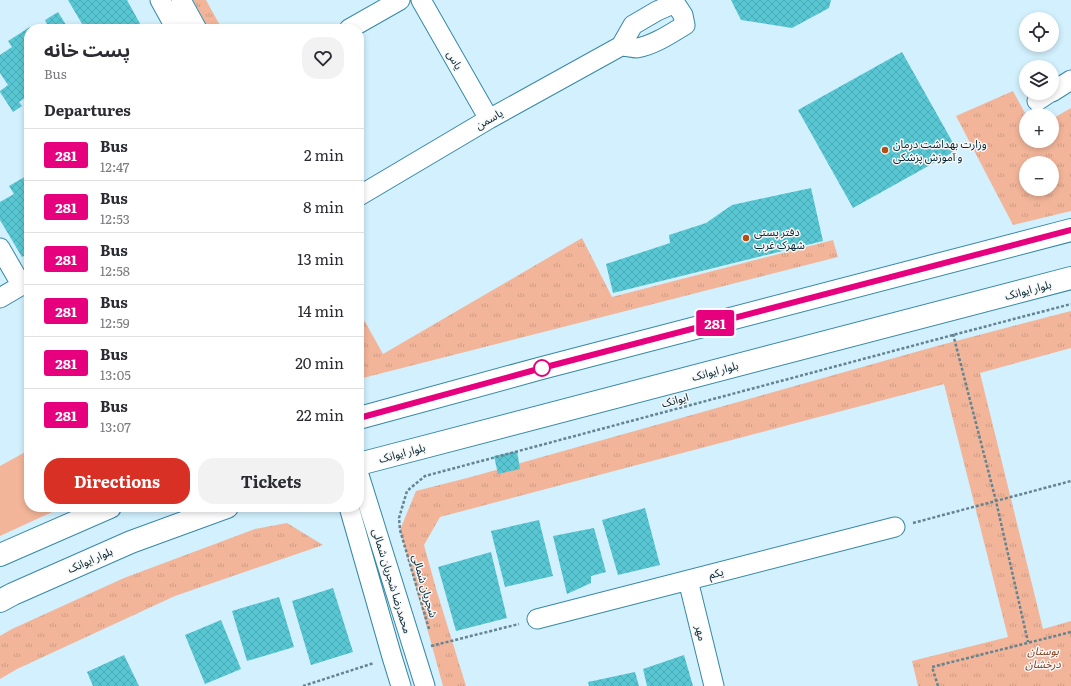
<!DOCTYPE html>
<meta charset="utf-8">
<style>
body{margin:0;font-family:Literata,"Noto Sans Arabic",serif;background:#f2f2f3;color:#2b2b33;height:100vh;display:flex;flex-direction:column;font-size:15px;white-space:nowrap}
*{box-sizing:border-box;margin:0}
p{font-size:13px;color:#7c7c81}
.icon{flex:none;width:22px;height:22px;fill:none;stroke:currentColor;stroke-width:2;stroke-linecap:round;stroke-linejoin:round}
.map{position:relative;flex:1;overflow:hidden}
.details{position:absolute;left:24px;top:24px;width:340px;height:488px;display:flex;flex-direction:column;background:#fff;border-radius:16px;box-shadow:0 2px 6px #0003}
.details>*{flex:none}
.badge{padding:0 8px;border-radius:3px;font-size:14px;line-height:26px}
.fabs{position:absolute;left:1019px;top:12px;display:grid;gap:8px}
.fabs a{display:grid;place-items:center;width:40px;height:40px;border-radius:50%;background:#fff;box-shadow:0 2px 6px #0003;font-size:20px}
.map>.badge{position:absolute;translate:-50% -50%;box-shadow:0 0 0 2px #fff}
h2{padding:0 20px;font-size:15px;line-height:36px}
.round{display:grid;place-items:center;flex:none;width:42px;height:42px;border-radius:16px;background:#f2f2f3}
.head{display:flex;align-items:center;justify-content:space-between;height:68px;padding:0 20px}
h1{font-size:19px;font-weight:700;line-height:30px}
.action{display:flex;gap:8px;margin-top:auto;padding:8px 20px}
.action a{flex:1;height:46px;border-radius:16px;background:#d93025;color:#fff;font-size:16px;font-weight:700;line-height:46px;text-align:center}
.action a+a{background:#f2f2f3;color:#2b2b33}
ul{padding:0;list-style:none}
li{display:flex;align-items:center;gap:12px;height:52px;padding:0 20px;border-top:1px solid #e1e1e2}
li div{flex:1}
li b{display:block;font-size:15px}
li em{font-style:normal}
li .badge{min-width:44px;font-weight:700;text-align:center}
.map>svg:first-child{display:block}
</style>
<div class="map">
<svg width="1071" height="686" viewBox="0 0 1071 686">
<defs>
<pattern id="park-tufts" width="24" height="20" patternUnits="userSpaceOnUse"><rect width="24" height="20" fill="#f2b599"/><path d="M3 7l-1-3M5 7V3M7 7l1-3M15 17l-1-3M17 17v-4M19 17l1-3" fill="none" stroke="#ce9c84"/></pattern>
<pattern id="building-cross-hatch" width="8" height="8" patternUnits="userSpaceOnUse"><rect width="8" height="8" fill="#58c7d3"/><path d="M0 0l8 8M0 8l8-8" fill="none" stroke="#4babb5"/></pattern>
</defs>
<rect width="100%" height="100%" fill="#d2f0fd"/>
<path fill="#f2b599" d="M 29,450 L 29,507 L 63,507 L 0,536 L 0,466 Z"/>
<path fill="url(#park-tufts)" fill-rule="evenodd" d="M 193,0 L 206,0 L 222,29 L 209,29 Z
M 1013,91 L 1026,115 L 1026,141 L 1052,141 L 1052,119 L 1071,108 L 1071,211 L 1013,225 L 956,116 ZM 1026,163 L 1052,163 L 1052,189 L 1026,189 Z
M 582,238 L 612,297 L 833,240 L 838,257 L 359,379 L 359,311 L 383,354 Z
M 1071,311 L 1071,348 L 980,373 L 1043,629 L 1071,621 L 1071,686 L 918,686 L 912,661 L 1008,637 L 944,384 L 440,517 L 424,545 L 437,592 L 466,686 L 443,686 L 400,530 L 416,491 L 471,477 L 937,346 Z
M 287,523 L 323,545 L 175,596 L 17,669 L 0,679 L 0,636 L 12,629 L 124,578 L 255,529 Z"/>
<path fill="url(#building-cross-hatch)" d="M 68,0 L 127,0 L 143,29 L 85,29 Z
M 731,0 L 831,0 L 829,8 L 792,28 L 741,20 Z
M 58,12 L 68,28 L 66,29 L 43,29 L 48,26 L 45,20 Z
M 30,27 L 32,29 L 29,29 L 29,95 L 19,102 L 22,106 L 13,112 L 0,92 L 0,91 L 8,85 L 0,73 L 0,55 L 12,47 L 8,41 Z
M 902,52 L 957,150 L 853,208 L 798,110 Z
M 28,175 L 29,177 L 29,253 L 22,257 L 0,220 L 0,202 L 14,194 L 9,186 Z
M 811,188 L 823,241 L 613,293 L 606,264 L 670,243 L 669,235 L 706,223 L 732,205 Z
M 517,451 L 520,469 L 498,474 L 494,456 Z
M 645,508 L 660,565 L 618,575 L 602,520 Z
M 539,520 L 553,576 L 505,587 L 491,531 Z
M 594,528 L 606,572 L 591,576 L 591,583 L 567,594 L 553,536 Z
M 491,552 L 507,618 L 456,631 L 438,567 Z
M 333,588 L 353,652 L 311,665 L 292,601 Z
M 279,597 L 294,647 L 247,661 L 232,611 Z
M 221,620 L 241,669 L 205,684 L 185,635 Z
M 124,655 L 139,686 L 93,686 L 87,672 Z
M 684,655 L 693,686 L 647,686 L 643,669 Z
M 635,672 L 639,686 L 589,686 L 588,682 Z"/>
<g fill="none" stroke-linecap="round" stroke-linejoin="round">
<defs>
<path id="minor" d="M 160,0 L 176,29
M 181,0 L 197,29
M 421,0 L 489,119
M 349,29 L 400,0
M 1052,92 L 1071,80
M 1037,101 L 1049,93
M 359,196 L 489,119 L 621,46 L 633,25 L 657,11 L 675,3 L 683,15 L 685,25 C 670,34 654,45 637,48 C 632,48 626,46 621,46
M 0,248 L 22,286
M 0,298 L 29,281
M 359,475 L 425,686
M 349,507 L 392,657 L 401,686
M 688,580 L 714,686
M 537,619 L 895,527"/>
<path id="major" d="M 359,418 L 542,368 L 1071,230
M 359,464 L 1071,278
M 0,555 L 110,507
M 0,601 L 13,594 L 131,542 L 227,507"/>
</defs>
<use href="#minor" stroke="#3688a6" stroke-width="21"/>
<use href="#major" stroke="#3688a6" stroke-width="24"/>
<path stroke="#638490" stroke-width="2.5" stroke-dasharray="3 2" stroke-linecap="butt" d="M 953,334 L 996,501 L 1028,642
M 913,523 L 1071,481
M 429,629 L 400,530 L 399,518 L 407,491 L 425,476 L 953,335 L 1071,304
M 431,646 L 519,624
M 303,686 L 374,663
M 938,686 L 932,667 L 1071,632"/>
<use href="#minor" stroke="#fff" stroke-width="19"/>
<use href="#major" stroke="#fff" stroke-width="22"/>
</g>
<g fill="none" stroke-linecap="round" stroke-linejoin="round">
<defs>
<path id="line" d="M 359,418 L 542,368 L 1071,230"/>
</defs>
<use href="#line" stroke="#fff" stroke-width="9"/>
<use href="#line" stroke="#e6007e" stroke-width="6"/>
</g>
<g fill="#b14f16" stroke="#f7f7f7" stroke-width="1.5">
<circle cx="885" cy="150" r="4"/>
<circle cx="746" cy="238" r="4"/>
</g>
<circle fill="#fff" stroke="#e6007e" stroke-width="2" cx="542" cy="368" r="8"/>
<g text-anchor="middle" stroke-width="3" stroke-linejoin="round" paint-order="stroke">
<g font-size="11" fill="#012430" stroke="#f7f7f7">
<text transform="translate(455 60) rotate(60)" y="4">یاس</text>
<text transform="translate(489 119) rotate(-30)" y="4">یاسمن</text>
<text transform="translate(1028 290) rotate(-15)" y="4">بلوار ایوانک</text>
<text transform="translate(715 371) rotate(-15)" y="4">بلوار ایوانک</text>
<text transform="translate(675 400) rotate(-15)" y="4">ایوانک</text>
<text transform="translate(402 453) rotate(-15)" y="4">بلوار ایوانک</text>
<text transform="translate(90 560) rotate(-24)" y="4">بلوار ایوانک</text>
<text transform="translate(716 573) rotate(-14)" y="4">یکم</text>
<text transform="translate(392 581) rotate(73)" y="4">محمدرضا شجریان شمالی</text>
<text transform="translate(425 586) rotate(74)" y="4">شجریان شمالی</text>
<text transform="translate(701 633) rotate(76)" y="4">مهر</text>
</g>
<g font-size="11" fill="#012430" stroke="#f7f7f7" text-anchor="start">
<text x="893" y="148">وزارت بهداشت درمان<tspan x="893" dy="13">و آموزش پزشکی</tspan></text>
<text x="754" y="236">دفتر پستی<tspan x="754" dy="13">شهرک غرب</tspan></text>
</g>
<g font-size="11" font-style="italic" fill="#7c3814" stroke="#f7f7f7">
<text x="1043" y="655">بوستان<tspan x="1043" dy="13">درخشان</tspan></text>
</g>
</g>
</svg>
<div class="fabs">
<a><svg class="icon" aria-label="locate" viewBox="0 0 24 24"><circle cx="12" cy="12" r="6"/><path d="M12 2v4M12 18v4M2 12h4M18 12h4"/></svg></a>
<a><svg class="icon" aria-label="layers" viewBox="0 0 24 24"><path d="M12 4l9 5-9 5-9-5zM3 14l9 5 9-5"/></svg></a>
<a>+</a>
<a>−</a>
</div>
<b class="badge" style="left:715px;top:323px;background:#e6007e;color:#fff">281</b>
<section class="details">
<div class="head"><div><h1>پست خانه</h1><p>Bus</p></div><a class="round"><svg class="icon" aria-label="heart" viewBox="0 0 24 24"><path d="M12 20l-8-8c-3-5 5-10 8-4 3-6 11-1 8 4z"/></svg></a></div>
<h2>Departures</h2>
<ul>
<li><span class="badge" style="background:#e6007e;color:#fff">281</span><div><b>Bus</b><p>12:47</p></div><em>2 min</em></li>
<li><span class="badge" style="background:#e6007e;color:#fff">281</span><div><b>Bus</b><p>12:53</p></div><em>8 min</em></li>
<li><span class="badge" style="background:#e6007e;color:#fff">281</span><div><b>Bus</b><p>12:58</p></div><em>13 min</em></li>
<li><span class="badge" style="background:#e6007e;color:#fff">281</span><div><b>Bus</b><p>12:59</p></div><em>14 min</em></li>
<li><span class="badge" style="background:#e6007e;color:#fff">281</span><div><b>Bus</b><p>13:05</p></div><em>20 min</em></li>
<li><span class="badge" style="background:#e6007e;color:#fff">281</span><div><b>Bus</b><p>13:07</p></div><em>22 min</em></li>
</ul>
<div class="action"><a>Directions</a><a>Tickets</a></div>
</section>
</div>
